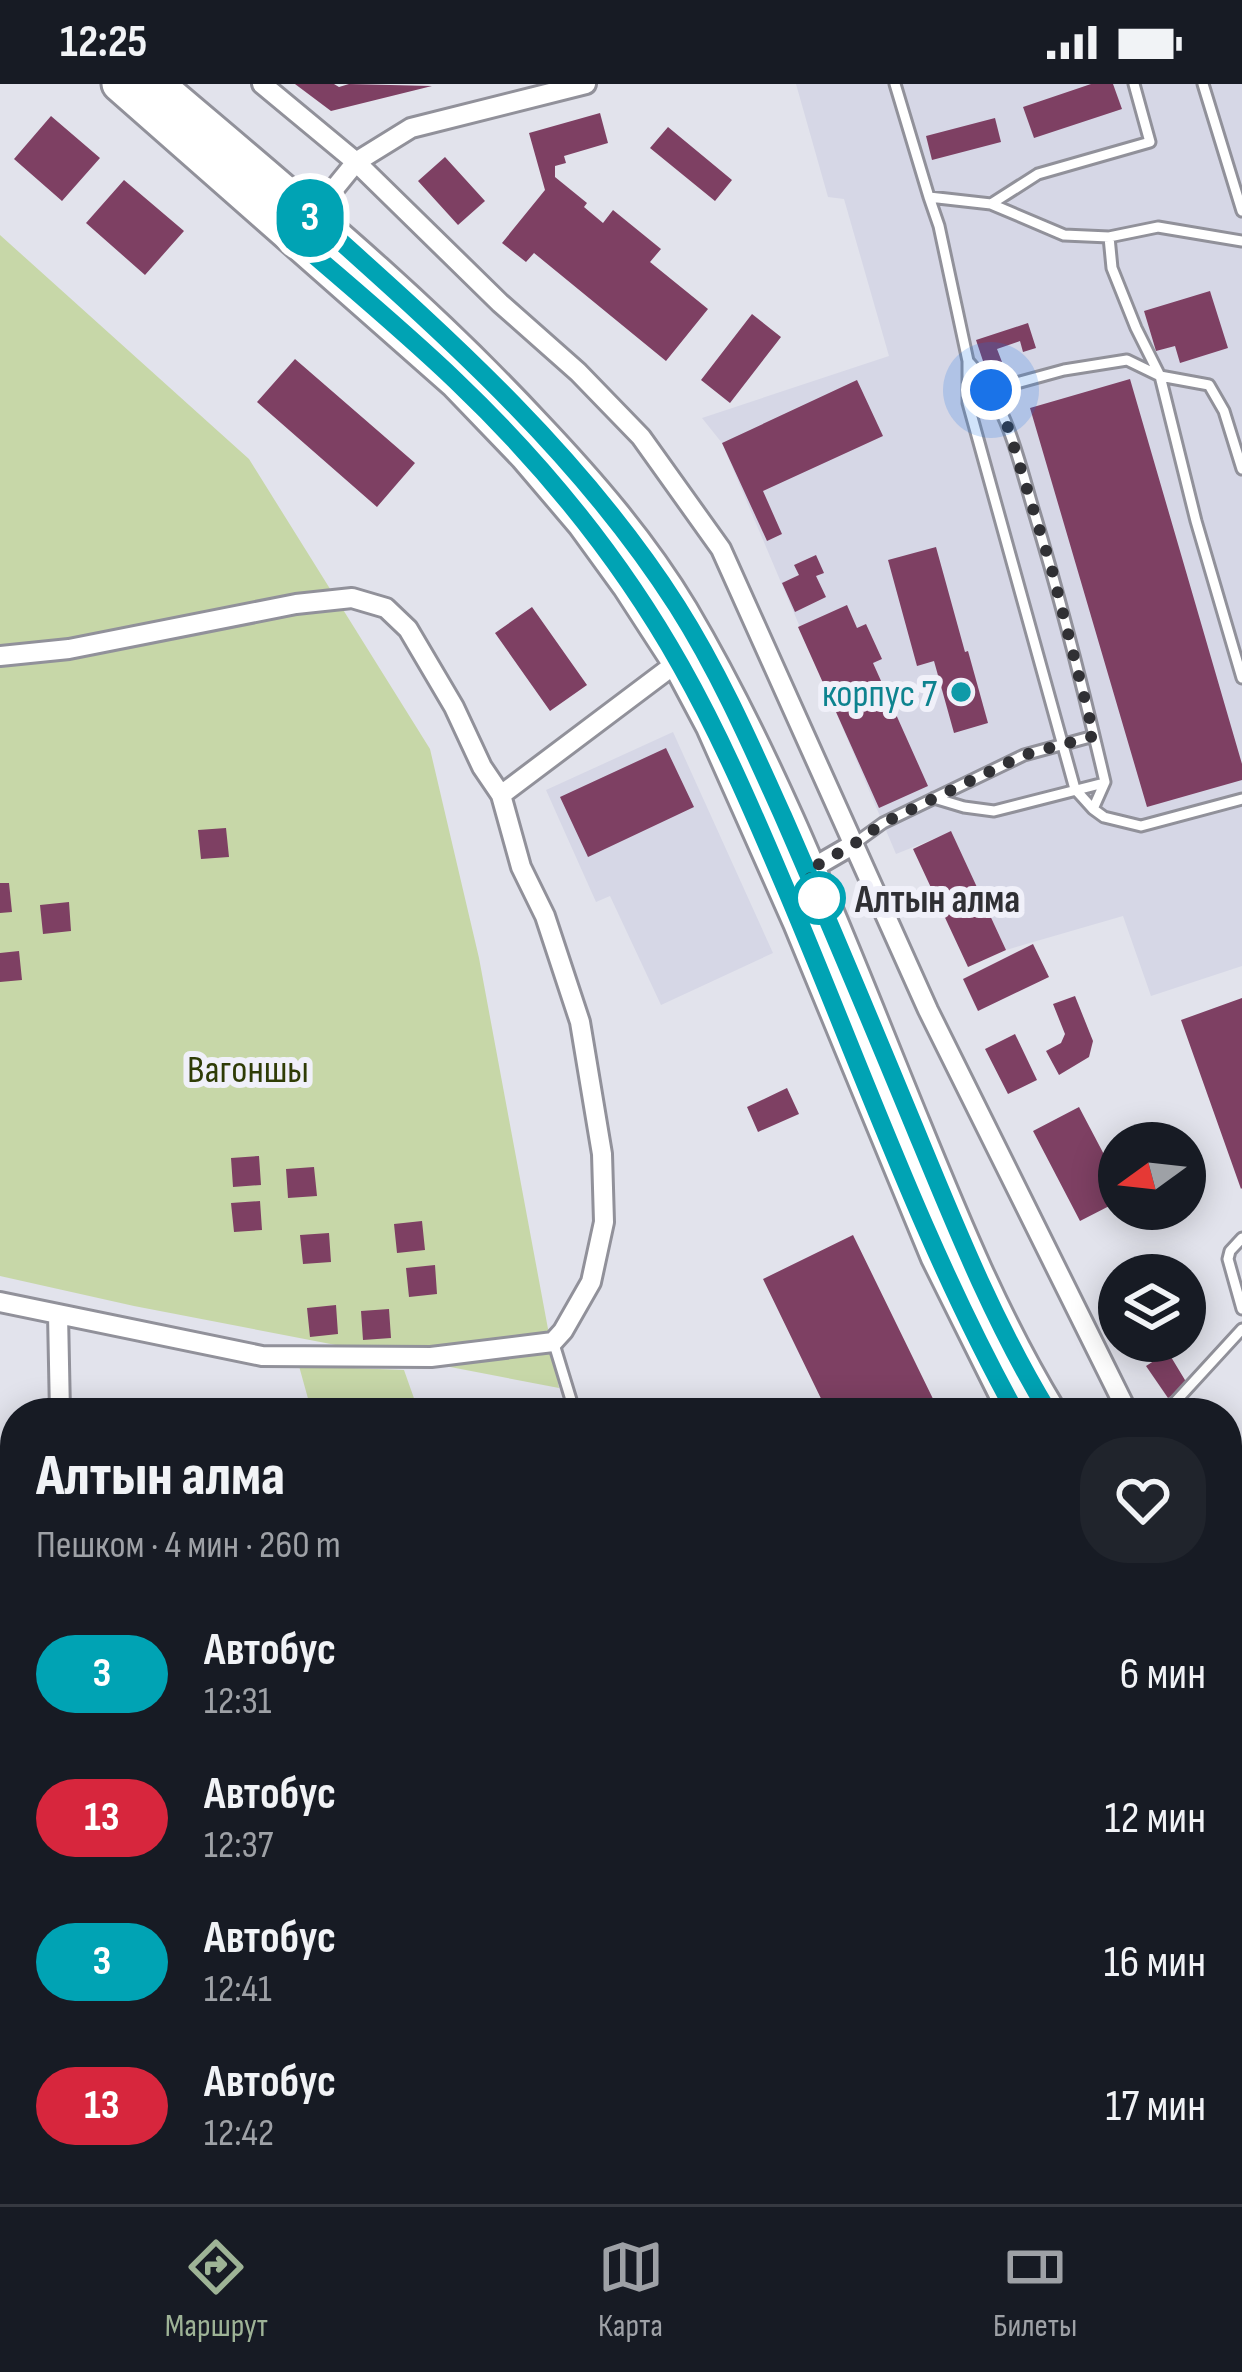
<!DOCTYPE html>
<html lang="ru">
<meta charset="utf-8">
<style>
body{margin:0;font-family:"Sofia Sans Condensed",sans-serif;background:#20242c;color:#f1f3f6;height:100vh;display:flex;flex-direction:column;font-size:45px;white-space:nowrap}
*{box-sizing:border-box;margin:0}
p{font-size:39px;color:#9ea1a6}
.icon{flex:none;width:66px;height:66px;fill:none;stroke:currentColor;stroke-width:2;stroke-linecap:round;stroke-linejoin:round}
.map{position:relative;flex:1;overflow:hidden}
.drawer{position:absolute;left:0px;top:1314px;width:1242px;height:807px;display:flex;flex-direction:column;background:#171b24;border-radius:48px 48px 0 0;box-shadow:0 6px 30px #0003}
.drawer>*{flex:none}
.badge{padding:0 24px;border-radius:39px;font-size:42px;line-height:78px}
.needle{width:78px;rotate:255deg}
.fabs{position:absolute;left:1098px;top:1038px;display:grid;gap:24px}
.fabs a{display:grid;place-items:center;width:108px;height:108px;border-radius:50%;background:#171b24;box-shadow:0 6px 30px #0003;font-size:60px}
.you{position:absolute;width:60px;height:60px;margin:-30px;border:9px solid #fff;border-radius:50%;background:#1a73e8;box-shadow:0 0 0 18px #1a73e833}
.map>.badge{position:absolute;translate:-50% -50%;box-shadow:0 0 0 6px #fff}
.round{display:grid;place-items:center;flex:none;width:126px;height:126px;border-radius:48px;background:#20242c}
.overview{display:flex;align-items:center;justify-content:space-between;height:204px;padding:0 36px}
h1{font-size:57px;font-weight:800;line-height:90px}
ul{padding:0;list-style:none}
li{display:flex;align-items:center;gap:36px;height:144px;padding:0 36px}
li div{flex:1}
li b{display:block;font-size:45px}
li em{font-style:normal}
li .badge{min-width:132px;font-weight:700;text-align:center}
.status{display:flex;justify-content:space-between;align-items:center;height:84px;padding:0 60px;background:#171b24;direction:ltr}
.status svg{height:33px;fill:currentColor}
.tab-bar{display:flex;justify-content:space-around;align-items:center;height:168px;border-top:3px solid #363941;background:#171b24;font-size:33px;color:#9ea1a6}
.tab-bar a{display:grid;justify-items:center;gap:6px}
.tab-bar .active{color:#9eb396}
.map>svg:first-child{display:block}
</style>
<div class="status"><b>12:25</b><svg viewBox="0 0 49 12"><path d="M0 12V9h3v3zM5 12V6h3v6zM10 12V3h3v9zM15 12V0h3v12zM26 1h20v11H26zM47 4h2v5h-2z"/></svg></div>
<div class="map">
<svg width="1242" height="2120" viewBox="0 0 1242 2120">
<rect width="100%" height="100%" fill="#e2e3ec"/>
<path fill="#d6d7e6" d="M 796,0 L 1242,0 L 1242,882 L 1151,912 L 1123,832 L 1006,866 L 951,748 L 896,770 L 722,359 L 702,334 L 889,272 L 844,115 L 828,113 Z
M 673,648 L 773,869 L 661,921 L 610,812 L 596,818 L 546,706 Z"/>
<path fill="#c7d7a8" d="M 0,151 L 249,375 L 430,665 L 479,874 L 559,1304 L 134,1222 L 0,1192 Z
M 299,1282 L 404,1286 L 416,1320 L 437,1316 L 441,1329 L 312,1329 Z
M 15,1674 L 15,2106 L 965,2106 L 970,2120 L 0,2120 L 0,1680 Z"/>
<path fill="#44a8bf" d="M 1227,2072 L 1238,2078 L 1242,2092 L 1242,2120 L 1131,2120 L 1115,2106 L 1227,2106 Z"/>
<path fill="#7e4063" d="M 295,0 L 334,0 L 339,3 L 349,0 L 432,2 L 331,27 Z
M 1091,0 L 1113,0 L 1122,25 L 1034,54 L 1023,23 Z
M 600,29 L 608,59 L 564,72 L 566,79 L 555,82 L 555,93 L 587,119 L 584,123 L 603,139 L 613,126 L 661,165 L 650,178 L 708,225 L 666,277 L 534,169 L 526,178 L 502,159 L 545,106 L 529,49 Z
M 51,32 L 100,74 L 62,117 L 14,75 Z
M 995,34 L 1001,58 L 932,76 L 926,52 Z
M 668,43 L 732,96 L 715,117 L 650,64 Z
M 445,73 L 485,117 L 458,141 L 418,97 Z
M 124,96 L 184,147 L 145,191 L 86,139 Z
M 1210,207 L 1228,264 L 1180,279 L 1175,262 L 1156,267 L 1144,227 Z
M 752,230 L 781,253 L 730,319 L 701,296 Z
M 1028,239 L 1036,264 L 1023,268 L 1020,257 L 997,265 L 1002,278 L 985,283 L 976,256 Z
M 295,275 L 415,379 L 377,423 L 257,318 Z
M 1130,295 L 1242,680 L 1242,696 L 1147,723 L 1030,324 Z
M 857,296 L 883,352 L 763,407 L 782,450 L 767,457 L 722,359 Z
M 936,463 L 965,568 L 968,567 L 988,639 L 954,649 L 934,577 L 917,582 L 888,476 Z
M 816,471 L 824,489 L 816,492 L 826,513 L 795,528 L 782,499 L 799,491 L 794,481 Z
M 847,521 L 857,544 L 866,540 L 882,575 L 873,579 L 928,702 L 879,724 L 798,543 Z
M 532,523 L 587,601 L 550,627 L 495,549 Z
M 666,664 L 694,723 L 588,773 L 560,713 Z
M 226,744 L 229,773 L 201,775 L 198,746 Z
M 951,747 L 1006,866 L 968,883 L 913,765 Z
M 0,799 L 9,799 L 12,828 L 0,829 Z
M 69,818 L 71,847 L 43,850 L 40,821 Z
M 1033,860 L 1049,893 L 978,927 L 963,895 Z
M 19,867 L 22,896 L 0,898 L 0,869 Z
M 1075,912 L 1093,957 L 1089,973 L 1059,991 L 1046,967 L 1061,959 L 1065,950 L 1053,920 Z
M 1242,914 L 1242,1104 L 1241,1105 L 1181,936 Z
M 1015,950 L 1037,996 L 1008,1010 L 985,965 Z
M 787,1004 L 799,1030 L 758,1048 L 747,1023 Z
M 1079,1023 L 1119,1099 L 1119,1117 L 1080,1137 L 1033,1047 Z
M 259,1072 L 261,1101 L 233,1103 L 231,1074 Z
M 314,1083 L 317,1112 L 288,1114 L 286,1085 Z
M 260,1117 L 262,1146 L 234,1148 L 231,1119 Z
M 422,1137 L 425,1166 L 397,1169 L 394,1140 Z
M 329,1149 L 331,1178 L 303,1180 L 300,1151 Z
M 853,1151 L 937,1323 L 923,1329 L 828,1329 L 763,1195 Z
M 435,1181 L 437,1210 L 409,1213 L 406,1184 Z
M 336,1221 L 338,1250 L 310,1253 L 307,1224 Z
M 389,1225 L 391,1254 L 363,1256 L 361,1227 Z
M 1168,1268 L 1188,1301 L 1168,1314 L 1146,1282 Z
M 46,2106 L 85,2106 L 85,2107 L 50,2118 Z"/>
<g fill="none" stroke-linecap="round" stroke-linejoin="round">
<defs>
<path id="lane" d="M 895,0 L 929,113
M 1134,0 L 1150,58 L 1038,90 L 991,120 L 929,113 L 939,142 L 968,277 L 968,319 L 1075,705 L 1093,725 L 1104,733 L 1141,742 L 1242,715
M 1203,0 L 1242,127
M 991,120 L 1064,151 L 1109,153 L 1158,143 L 1242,157
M 1109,153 L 1112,184 L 1136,244 L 1160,292 L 1196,437 L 1242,594
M 968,277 C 1007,319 1018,374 1034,428 C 1061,517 1084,608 1105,698 L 1093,725
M 991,306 L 1064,286 L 1127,276 L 1160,292 L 1209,301 L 1224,327 L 1242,385
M 934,714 L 964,723 L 994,727 L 1104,699
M 854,760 L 883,739 L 1024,671 L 1094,652
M 1242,1154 L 1230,1167 L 1228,1175 L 1242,1225
M 554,1260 L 575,1329
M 1165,1329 L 1242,1245
M 1227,1435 L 1242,1418
M 1227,1683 L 1242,1700
M 1227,1740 L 1242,1727
M 158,2120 L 168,2106
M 505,2120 L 506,2106"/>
<path id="street" d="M 262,0 L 356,78 L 500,219 L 578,288 L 641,353 L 721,465 L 928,926 L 1128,1329
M 312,132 L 356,78 L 411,44 L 586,0
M 0,572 L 69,565 L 296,520 L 352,514 L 386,524 L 408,545 L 454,623 L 482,683 L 501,711
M 804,789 L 854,760
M 0,1218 L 262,1272 L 431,1273 L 553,1258 L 563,1247 L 591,1198 L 604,1138 L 602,1070 L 580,938 L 545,832 L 521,783 L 501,711 L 679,577
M 58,1230 L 60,1329
M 1227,1475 L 1242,1490"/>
<path id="highway" d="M 119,0 L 456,297 L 527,371 L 584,438 L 629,500 L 679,577 L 713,641 L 800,837 L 938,1172 L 1016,1329
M 157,0 C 286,110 418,218 534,343 C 588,400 640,460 681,528 C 776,689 842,868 913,1041 C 953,1139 994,1239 1049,1329
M 1227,1559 L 1242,1576
M 1227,1597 L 1242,1613"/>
</defs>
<use href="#lane" stroke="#91919a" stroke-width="15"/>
<use href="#street" stroke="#91919a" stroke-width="24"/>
<use href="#highway" stroke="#91919a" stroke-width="39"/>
<path stroke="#ababb3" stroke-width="3" stroke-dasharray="9 9" stroke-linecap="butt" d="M 0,1712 L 15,1709"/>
<use href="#lane" stroke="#fff" stroke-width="9"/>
<use href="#street" stroke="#fff" stroke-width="18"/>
<use href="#highway" stroke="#fff" stroke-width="33"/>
</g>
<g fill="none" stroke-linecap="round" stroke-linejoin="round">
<defs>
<path id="line" d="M 1016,1329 C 922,1159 858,974 782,796 C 751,723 720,651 681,582 C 622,477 543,380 456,297 C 404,247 347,200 292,152 L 312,132 C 445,251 580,370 677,522 C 719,588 751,661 783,732 C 828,835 871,938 914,1042 C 954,1139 994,1239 1049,1329"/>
</defs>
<use href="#line" stroke="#fff" stroke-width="27"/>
<use href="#line" stroke="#00a3b4" stroke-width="18"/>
<path stroke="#303034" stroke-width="12" stroke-dasharray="0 21.6" d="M 819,814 L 807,787 L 854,760 L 883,739 L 1024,671 L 1094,652 L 1052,486 L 1005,334 L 991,306"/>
</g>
<circle fill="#0f9aa8" stroke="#f0f0f9" stroke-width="4.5" cx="961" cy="608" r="12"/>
<circle fill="#fff" stroke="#00a3b4" stroke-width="6" cx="819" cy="814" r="24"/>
<g text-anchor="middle" stroke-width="12" stroke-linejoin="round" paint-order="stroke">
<g font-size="39" fill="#0d838f" stroke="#f0f0f9" text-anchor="end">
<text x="937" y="622">корпус 7</text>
</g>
<g font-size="39" font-weight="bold" fill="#303034" stroke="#f0f0f9" text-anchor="start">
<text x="855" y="828">Алтын алма</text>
</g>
<g font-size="39" fill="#2f3c06" stroke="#f0f0f9">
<text x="248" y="998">Вагоншы</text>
</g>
</g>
</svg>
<div class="fabs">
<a><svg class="needle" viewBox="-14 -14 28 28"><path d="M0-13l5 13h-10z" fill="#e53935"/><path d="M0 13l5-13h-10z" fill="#9ea1a6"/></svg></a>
<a><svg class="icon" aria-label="layers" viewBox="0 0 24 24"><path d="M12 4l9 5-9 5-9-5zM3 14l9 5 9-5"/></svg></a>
</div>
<div class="you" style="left:991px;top:306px"></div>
<b class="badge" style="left:310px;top:134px;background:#00a3b4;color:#fff">3</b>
<section class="drawer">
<div class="overview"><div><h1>Алтын алма</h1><p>Пешком · 4 мин · 260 m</p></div><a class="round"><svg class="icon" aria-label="heart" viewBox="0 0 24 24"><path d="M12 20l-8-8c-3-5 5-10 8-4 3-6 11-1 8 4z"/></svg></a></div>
<ul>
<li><span class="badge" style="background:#00a3b4;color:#fff">3</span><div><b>Автобус</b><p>12:31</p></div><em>6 мин</em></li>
<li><span class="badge" style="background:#d7263d;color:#fff">13</span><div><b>Автобус</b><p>12:37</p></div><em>12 мин</em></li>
<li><span class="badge" style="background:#00a3b4;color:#fff">3</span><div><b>Автобус</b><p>12:41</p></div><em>16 мин</em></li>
<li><span class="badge" style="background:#d7263d;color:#fff">13</span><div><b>Автобус</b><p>12:42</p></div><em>17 мин</em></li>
</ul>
</section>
</div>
<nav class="tab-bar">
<a class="active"><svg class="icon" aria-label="directions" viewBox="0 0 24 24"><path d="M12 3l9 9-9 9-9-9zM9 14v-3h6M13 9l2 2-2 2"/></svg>Маршрут</a>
<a><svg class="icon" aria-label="map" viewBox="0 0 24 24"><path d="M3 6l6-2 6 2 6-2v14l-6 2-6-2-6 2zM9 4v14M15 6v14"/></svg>Карта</a>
<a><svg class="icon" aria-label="tickets" viewBox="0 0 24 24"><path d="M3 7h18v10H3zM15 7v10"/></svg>Билеты</a>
</nav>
